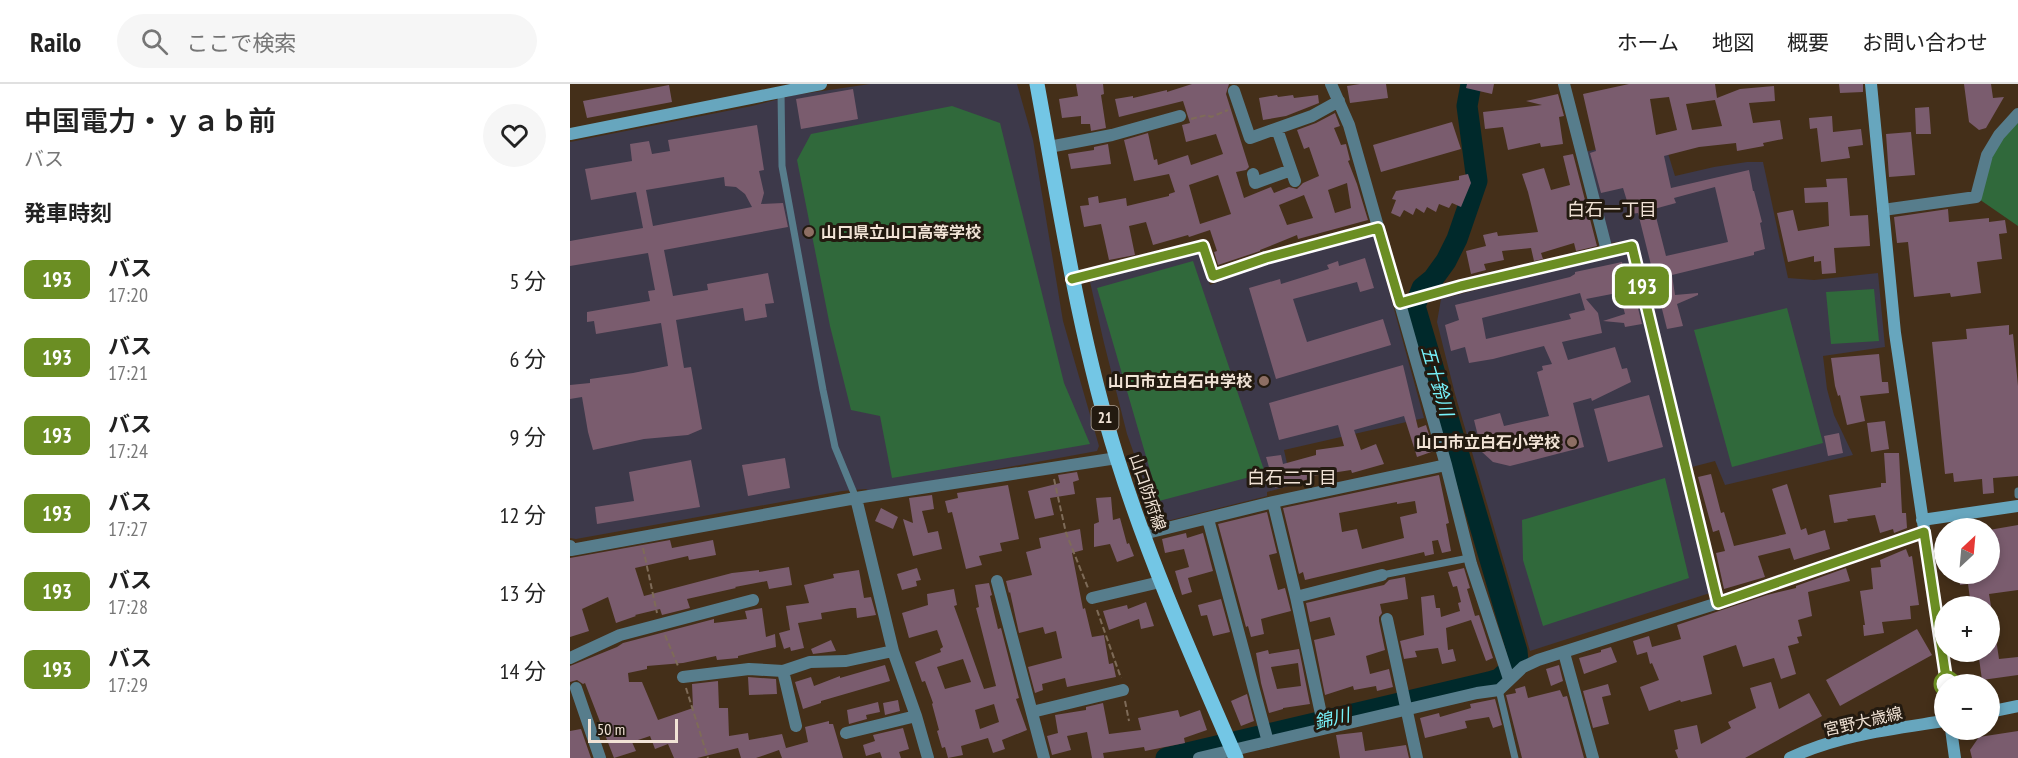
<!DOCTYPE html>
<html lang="ja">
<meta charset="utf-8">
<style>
body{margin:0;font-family:"PT Sans Narrow","Noto Sans JP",sans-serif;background:#f6f6f6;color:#222;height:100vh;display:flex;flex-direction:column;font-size:22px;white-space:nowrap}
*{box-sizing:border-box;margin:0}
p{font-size:20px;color:#767676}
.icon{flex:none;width:33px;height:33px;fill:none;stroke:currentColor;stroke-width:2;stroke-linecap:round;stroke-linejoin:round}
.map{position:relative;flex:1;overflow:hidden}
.drawer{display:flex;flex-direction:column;background:#fff;width:570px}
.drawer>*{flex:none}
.badge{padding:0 12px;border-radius:9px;font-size:21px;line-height:39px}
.needle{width:39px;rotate:26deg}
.tools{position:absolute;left:1364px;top:434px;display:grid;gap:12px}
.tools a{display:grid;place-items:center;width:66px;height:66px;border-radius:50%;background:#fff;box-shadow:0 3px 9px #0003;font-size:30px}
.scale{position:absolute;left:18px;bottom:15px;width:90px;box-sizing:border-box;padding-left:6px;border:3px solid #f1e3d6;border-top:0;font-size:16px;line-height:21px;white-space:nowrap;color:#f1e3d6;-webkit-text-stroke:4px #231a10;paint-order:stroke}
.map>.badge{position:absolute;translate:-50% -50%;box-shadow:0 0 0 3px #fff}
h2{padding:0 24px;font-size:22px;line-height:54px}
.round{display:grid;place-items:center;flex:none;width:63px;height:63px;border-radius:32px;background:#f6f6f6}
.headline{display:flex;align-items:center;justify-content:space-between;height:102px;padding:0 24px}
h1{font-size:28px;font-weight:600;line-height:45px}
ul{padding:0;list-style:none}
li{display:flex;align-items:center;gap:18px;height:78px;padding:0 24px}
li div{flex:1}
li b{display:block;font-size:22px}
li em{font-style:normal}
li .badge{min-width:66px;font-weight:700;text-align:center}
header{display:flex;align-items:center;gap:36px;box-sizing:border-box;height:84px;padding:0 30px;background:#fff;border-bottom:2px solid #e0e0e0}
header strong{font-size:28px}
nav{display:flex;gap:33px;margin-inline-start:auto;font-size:21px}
.search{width:420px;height:54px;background:#f6f6f6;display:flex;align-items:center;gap:15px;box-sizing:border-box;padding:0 21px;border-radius:33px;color:#767676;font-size:22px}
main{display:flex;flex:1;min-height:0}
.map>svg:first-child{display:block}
</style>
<header>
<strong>Railo</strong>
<div class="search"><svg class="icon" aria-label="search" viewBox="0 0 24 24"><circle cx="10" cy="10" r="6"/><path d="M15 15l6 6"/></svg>ここで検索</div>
<nav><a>ホーム</a><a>地図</a><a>概要</a><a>お問い合わせ</a></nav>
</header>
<main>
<section class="drawer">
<div class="headline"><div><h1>中国電力・ｙａｂ前</h1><p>バス</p></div><a class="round"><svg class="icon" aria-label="heart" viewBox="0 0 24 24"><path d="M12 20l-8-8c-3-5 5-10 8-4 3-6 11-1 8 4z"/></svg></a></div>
<h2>発車時刻</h2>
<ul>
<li><span class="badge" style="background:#6b8e23;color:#fff">193</span><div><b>バス</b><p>17:20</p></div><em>5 分</em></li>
<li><span class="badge" style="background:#6b8e23;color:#fff">193</span><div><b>バス</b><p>17:21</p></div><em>6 分</em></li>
<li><span class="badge" style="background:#6b8e23;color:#fff">193</span><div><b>バス</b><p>17:24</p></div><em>9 分</em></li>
<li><span class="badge" style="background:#6b8e23;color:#fff">193</span><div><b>バス</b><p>17:27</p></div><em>12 分</em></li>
<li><span class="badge" style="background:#6b8e23;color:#fff">193</span><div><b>バス</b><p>17:28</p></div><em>13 分</em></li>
<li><span class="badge" style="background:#6b8e23;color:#fff">193</span><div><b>バス</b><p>17:29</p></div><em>14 分</em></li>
</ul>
</section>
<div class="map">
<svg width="1448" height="674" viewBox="0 0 1448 674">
<rect width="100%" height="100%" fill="#442f19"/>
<path fill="#3d394a" d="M 300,0 L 447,0 L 463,56 L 493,237 L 529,362 L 527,367 L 301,408 L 296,405 L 272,407 L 6,455 L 0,454 L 0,58 L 182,22 L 225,11 Z
M 1092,50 L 1105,92 L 1144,83 L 1177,78 L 1193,78 L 1218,194 L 1244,196 L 1308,189 L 1315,263 L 1253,272 L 1257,305 L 1264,331 L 1283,371 L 1155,401 L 1145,377 L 1122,383 L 1067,156 L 1038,159 L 1015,68 Z
M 803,149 L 854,334 L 714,366 L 722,401 L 697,408 L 697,412 L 593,438 L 587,435 L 557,350 L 534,259 L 520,198 L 629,167 L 640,201 L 693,181 Z
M 1054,167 L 1060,170 L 1140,509 L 960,567 L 885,310 L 867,238 L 871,215 Z"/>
<path fill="#30693b" d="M 382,22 L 430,39 L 494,299 L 520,360 L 322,394 L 310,332 L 281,326 L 260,242 L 227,76 L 241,50 Z
M 1448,30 L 1448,142 L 1406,113 L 1417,71 Z
M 623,177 L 695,389 L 589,417 L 527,204 Z
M 1304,205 L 1309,257 L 1261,260 L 1256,208 Z
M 1217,224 L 1253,359 L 1162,383 L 1124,246 Z
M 1095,394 L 1119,494 L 973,542 L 953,476 L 952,436 Z"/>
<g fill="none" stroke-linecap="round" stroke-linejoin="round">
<path stroke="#00292b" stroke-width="21" d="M 596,674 L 919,598 L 929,595 L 948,578 L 947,567 L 845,222 L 852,204 L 863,195 L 876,177 L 887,155 L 907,97 L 897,22 L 901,0"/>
</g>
<path fill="#7a5c6e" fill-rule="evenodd" d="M 506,0 L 533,0 L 534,10 L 531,11 L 536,44 L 521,47 L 520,40 L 511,40 L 511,32 L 492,34 L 489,15 L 508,12 Z
M 622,0 L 659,0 L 656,10 L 679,83 L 676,86 L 666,88 L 674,114 L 701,103 L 704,109 L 719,103 L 727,105 L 733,99 L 749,92 L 739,63 L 734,65 L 727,46 L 746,39 L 765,29 L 770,42 L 764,44 L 771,61 L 776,60 L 780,76 L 778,77 L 787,100 L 798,136 L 728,155 L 727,151 L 690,166 L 690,167 L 648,181 L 644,168 L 647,167 L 640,146 L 619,153 L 618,151 L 583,161 L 576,138 L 559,142 L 565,171 L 539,176 L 531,140 L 514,143 L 510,122 L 519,121 L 518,114 L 528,112 L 529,119 L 556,114 L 557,122 L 599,112 L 599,110 L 605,108 L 599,90 L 564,97 L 554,56 L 578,49 L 584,76 L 587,75 L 588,81 L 618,71 L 621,81 L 653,70 L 646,50 L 616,58 L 612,41 L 620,39 L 613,17 L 549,33 L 545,15 L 563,12 L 563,14 L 597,6 L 597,8 ZM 648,91 L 661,130 L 630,140 L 619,101 ZM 777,99 L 781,124 L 765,129 L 758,106 ZM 734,111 L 743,134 L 717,141 L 709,121 Z
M 790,0 L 816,0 L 818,14 L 780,19 L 777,2 Z
M 897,0 L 924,0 L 922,10 L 896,4 Z
M 1059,0 L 1145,0 L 1147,14 L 1170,5 L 1204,2 L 1205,17 L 1179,19 L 1183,39 L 1210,36 L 1213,55 L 1193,59 L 1194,62 L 1167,67 L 1166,59 L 1129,63 L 1094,72 L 1101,104 L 1179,86 L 1183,107 L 1184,107 L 1192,138 L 1190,139 L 1195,165 L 1184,168 L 1184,171 L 1102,191 L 1105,211 L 1128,209 L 1128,211 L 1107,220 L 1113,242 L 1097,245 L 1068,129 L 1061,130 L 1053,104 L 1031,109 L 1020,69 L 1026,67 L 1013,10 ZM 1099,13 L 1107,46 L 1086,51 L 1080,15 ZM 1145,16 L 1152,42 L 1122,46 L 1116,20 ZM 1145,103 L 1158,158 L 1096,172 L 1084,125 L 1106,119 L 1104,114 Z
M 1269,0 L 1293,0 L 1293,8 L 1270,9 Z
M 1394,0 L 1421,0 L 1423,14 L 1434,13 L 1416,44 L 1409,46 L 1399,38 Z
M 99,1 L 102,18 L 17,34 L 13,17 Z
M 283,5 L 288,35 L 231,45 L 226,15 Z
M 988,10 L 994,32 L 989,33 L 993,60 L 971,63 L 970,59 L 938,66 L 933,43 L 915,45 L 913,28 L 972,21 L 956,17 Z
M 707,11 L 708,13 L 723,11 L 724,14 L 748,11 L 749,19 L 716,32 L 693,36 L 689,14 Z
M 1359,23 L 1361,50 L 1346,50 L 1345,24 Z
M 1262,32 L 1263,48 L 1291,45 L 1293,61 L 1278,63 L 1280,74 L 1251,78 L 1247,44 L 1240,45 L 1239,34 Z
M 882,38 L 891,65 L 811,88 L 803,61 Z
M 187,41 L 194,86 L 189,87 L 194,109 L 191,120 L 213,119 L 218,143 L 94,166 L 103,212 L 138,206 L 137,200 L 198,189 L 204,219 L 195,220 L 197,233 L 175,237 L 173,224 L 106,236 L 114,284 L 121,283 L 132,345 L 118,351 L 74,355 L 23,366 L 18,348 L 12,313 L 0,315 L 0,301 L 20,299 L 20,295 L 63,289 L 98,282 L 91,239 L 26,250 L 24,237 L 17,238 L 17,228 L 80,217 L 78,207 L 85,206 L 78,169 L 0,182 L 0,157 L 73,144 L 66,108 L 21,116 L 15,85 L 62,77 L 60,60 L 79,57 L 82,70 L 100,67 L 98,56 ZM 154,93 L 155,102 L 166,103 L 175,110 L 182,123 L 83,142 L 76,106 Z
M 1341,48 L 1345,91 L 1319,93 L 1316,50 Z
M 538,60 L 541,80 L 501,85 L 498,70 L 524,66 L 524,63 Z
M 1003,70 L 1027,162 L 1006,167 L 1004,159 L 971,169 L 973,175 L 964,177 L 961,164 L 932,167 L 934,176 L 914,180 L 916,186 L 901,190 L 896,167 L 916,162 L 913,151 L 927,148 L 928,152 L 968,148 L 958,108 L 952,90 L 974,84 L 981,106 L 1000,101 L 993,72 Z
M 898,90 L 901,99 L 891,123 L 882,119 L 879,124 L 869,120 L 866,128 L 857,123 L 854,129 L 846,124 L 843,131 L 834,126 L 830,133 L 821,129 L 826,116 L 822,115 L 826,107 L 889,96 L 889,92 Z
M 1277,94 L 1280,132 L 1298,131 L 1300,162 L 1264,164 L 1266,189 L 1252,190 L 1251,177 L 1244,178 L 1244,172 L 1218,178 L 1207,129 L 1223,126 L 1228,147 L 1259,142 L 1258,118 L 1235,119 L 1234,104 L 1257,103 L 1256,95 Z
M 1378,125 L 1379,138 L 1419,134 L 1419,138 L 1435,136 L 1437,149 L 1429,150 L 1432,175 L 1407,178 L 1411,209 L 1381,213 L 1380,209 L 1344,213 L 1338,158 L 1327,159 L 1324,133 Z
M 795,174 L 804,204 L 790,208 L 787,198 L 723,215 L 737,258 L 813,235 L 821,261 L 706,295 L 679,204 L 710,195 L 711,200 L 759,185 L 757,181 L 768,177 L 769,182 Z
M 1052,178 L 1057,198 L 1045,202 L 1047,209 L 1016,215 L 1028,229 L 1032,249 L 992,258 L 998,276 L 1045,263 L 1052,285 L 1057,284 L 1061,298 L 1022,317 L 1021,314 L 1003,319 L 1014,363 L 940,382 L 923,378 L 912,368 L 904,336 L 930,329 L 934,342 L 979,332 L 967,288 L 973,286 L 972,282 L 982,280 L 974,262 L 923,275 L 899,279 L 895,263 L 881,267 L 875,241 L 889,236 L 885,221 L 1000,193 L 1005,190 L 1005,188 ZM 1010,209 L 1015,226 L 999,230 L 1001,235 L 916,255 L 912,234 Z
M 1066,216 L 1072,240 L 1055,243 L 1054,239 L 1033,237 L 1055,230 L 1052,219 Z
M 1439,241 L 1439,251 L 1443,250 L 1448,302 L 1448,392 L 1423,394 L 1424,409 L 1413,410 L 1412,395 L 1384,398 L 1383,389 L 1375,390 L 1362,258 L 1397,255 L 1396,245 Z
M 1309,270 L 1312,298 L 1318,298 L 1319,309 L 1290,312 L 1295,337 L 1277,341 L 1270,311 L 1268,312 L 1265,302 L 1261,274 Z
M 833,281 L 848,344 L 856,341 L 864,367 L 847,373 L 834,332 L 784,346 L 791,366 L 806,360 L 814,380 L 782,389 L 781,386 L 742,392 L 743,394 L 705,404 L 696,373 L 711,371 L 713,380 L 746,371 L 746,366 L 774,362 L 768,341 L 709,356 L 699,319 Z
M 1079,311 L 1093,363 L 1038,378 L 1024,325 Z
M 1315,337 L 1319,365 L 1301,368 L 1297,339 Z
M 1269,349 L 1273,369 L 1258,372 L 1254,352 Z
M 1314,369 L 1329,369 L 1332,429 L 1336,429 L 1337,444 L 1324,449 L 1323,445 L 1310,449 L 1305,431 L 1277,435 L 1278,437 L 1264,439 L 1259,411 L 1311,403 L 1311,399 L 1316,399 Z
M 215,374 L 220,404 L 178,412 L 172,381 Z
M 121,376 L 130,423 L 27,440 L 25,423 L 64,417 L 59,388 Z
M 507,388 L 509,396 L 503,398 L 505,410 L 480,414 L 484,431 L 465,435 L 458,407 L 490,399 L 488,391 Z
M 1141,390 L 1151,429 L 1154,428 L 1164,462 L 1216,450 L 1202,405 L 1217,400 L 1231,446 L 1236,444 L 1238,451 L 1255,446 L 1260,465 L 1224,476 L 1220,464 L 1188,472 L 1195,493 L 1154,505 L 1146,469 L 1155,467 L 1149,446 L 1143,448 L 1128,393 Z
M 869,391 L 879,439 L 876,440 L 881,467 L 872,469 L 868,456 L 862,457 L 864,470 L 855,472 L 854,468 L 735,496 L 733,488 L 729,490 L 713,424 ZM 845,417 L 847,429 L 830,433 L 834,454 L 792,465 L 787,445 L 772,448 L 769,429 L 827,418 L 827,420 Z
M 438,401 L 449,455 L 430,459 L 432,467 L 409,472 L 412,481 L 396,485 L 382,428 L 378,429 L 375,417 L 388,414 L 387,409 Z
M 362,411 L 364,425 L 352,427 L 358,449 L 368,447 L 372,465 L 343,472 L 333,435 L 343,439 L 339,414 Z
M 541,413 L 543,436 L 550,434 L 557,460 L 559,459 L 564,472 L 547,478 L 540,460 L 524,463 L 524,440 L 529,438 L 526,414 Z
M 311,424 L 328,433 L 323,445 L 305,437 Z
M 697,428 L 707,469 L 699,471 L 708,506 L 715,504 L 721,527 L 691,535 L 694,550 L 681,553 L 678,542 L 676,543 L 648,440 Z
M 1448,441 L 1448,506 L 1419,510 L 1421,522 L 1401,522 L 1398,500 L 1390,501 L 1389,489 L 1419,489 L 1419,446 Z
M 510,445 L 513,466 L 502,469 L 513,525 L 515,524 L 522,553 L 534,551 L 539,580 L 543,579 L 546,593 L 497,603 L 495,594 L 472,600 L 473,606 L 465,609 L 458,583 L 492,574 L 486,547 L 475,550 L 473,543 L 449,549 L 440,508 L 439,509 L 436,497 L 462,491 L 456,468 L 471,464 L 469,454 Z
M 616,449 L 617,454 L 633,449 L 643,487 L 618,494 L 622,508 L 612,511 L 605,487 L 619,483 L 614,465 L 595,469 L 592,455 Z
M 100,456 L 102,464 L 143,456 L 146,471 L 119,476 L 118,472 L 65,484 L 74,512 L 162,489 L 189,486 L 189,488 L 219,483 L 222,501 L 199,505 L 197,497 L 165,503 L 166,504 L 117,515 L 120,524 L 92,531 L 90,525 L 65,531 L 66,532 L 46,539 L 38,513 L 12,525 L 19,547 L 0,553 L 0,474 Z
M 1336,465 L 1339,473 L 1342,472 L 1349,521 L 1340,522 L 1341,535 L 1312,538 L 1314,549 L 1294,552 L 1293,541 L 1295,541 L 1290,507 L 1303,505 L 1301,484 L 1311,483 L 1310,476 Z
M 347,484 L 351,496 L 346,497 L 347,502 L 332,506 L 327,490 Z
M 894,484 L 900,504 L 897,505 L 905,532 L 909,531 L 923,574 L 916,577 L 901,536 L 876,544 L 878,566 L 883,565 L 886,577 L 872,580 L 868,564 L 845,567 L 847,573 L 834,575 L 830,557 L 854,551 L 851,513 L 864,511 L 866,524 L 870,524 L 871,533 L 890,527 L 888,519 L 891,518 L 887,502 L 883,503 L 878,488 Z
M 1276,484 L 1280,497 L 1238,508 L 1242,532 L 1228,536 L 1232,552 L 1227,553 L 1229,559 L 1218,562 L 1226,590 L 1211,595 L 1204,574 L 1173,583 L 1166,561 L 1133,572 L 1142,610 L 1111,618 L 1110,616 L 1079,627 L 1070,603 L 1089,596 L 1082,579 L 1080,580 L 1077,568 L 1067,571 L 1063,557 L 1079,552 L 1082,563 L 1111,555 L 1107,541 L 1197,511 L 1226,504 L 1226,502 Z
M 289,486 L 294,514 L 301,513 L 306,531 L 287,534 L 286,524 L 281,524 L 251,529 L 252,535 L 228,539 L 234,564 L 221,567 L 220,563 L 214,565 L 209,549 L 220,546 L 216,522 L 239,519 L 234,501 L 264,494 L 263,490 Z
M 835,493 L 838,515 L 810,520 L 812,529 L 809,533 L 809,537 L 815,566 L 796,572 L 800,590 L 819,585 L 823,603 L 807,607 L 806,602 L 784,606 L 783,602 L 755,611 L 744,556 L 765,551 L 760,533 L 740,538 L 736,519 L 814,501 L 819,496 Z
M 419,499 L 422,511 L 420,512 L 428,545 L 431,544 L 449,614 L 446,615 L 457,646 L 432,656 L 435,665 L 423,669 L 418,654 L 391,662 L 393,671 L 378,674 L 375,663 L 372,664 L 367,647 L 369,646 L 362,620 L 363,619 L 355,597 L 352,598 L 345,578 L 371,568 L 370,565 L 373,563 L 367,546 L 339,554 L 332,529 L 358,521 L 357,510 L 384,505 L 387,521 L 384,522 L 414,605 L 426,602 L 406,524 L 409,523 L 405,501 ZM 393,575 L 401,598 L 375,605 L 367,583 ZM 424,620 L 429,638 L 410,645 L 405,626 Z
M 651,515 L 660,548 L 643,552 L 637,531 L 631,532 L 628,521 Z
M 576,518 L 584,542 L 571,545 L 569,535 L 539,546 L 533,527 L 557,521 L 558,525 Z
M 192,524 L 196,553 L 205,550 L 206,563 L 168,572 L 168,574 L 147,576 L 146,572 L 113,579 L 77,582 L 77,585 L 58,589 L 59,598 L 72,598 L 88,636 L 123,624 L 122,600 L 148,597 L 149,624 L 158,624 L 159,652 L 178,649 L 179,656 L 212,650 L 216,664 L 209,666 L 238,658 L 235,643 L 259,637 L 259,640 L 263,640 L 273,674 L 212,674 L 209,666 L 186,674 L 171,674 L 168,664 L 127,674 L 104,674 L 98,660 L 85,665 L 80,652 L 62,658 L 66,667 L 44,674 L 15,599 L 13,600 L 7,596 L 0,598 L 0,582 L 47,563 L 53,559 L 144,535 L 144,539 L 177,535 L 175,527 Z
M 1347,545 L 1362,571 L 1270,622 L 1256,596 Z
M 1425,548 L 1429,575 L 1448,573 L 1448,591 L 1412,596 L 1408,567 L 1419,567 L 1419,549 Z
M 261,556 L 266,567 L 243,570 L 241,565 Z
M 1041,563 L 1047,578 L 1014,590 L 1009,574 L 1031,568 L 1031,566 Z
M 729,565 L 740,620 L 713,624 L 713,625 L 699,629 L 691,599 L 686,569 L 698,566 L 699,570 ZM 728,579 L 731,602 L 707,605 L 701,583 Z
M 315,581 L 320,597 L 251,617 L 251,619 L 233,625 L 225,598 L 241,593 L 244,602 L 270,592 L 270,594 Z
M 989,581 L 993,597 L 981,602 L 976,585 Z
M 178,593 L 206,595 L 207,610 L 179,611 Z
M 1201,598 L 1209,625 L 1239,609 L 1252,632 L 1175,674 L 1108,674 L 1105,666 L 1108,665 L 1104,646 L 1127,641 L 1131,660 L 1161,644 L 1158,638 L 1186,624 L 1180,604 Z
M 1038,600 L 1041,611 L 1032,613 L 1039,640 L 1023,644 L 1013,607 Z
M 955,602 L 958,614 L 990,606 L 993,613 L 997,612 L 1014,674 L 952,674 L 936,611 L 946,609 L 945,605 Z
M 677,610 L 684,637 L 671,642 L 661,617 Z
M 925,615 L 932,641 L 923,644 L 919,633 L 895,637 L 897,644 L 855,654 L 850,634 L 869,629 L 870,633 L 901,624 L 900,620 Z
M 328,616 L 330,627 L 315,631 L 313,619 Z
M 308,618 L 310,628 L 296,631 L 297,635 L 279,640 L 277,626 Z
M 533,619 L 539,650 L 571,646 L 568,634 L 608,626 L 610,633 L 630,626 L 637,646 L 614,654 L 615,659 L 575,667 L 574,663 L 533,669 L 534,674 L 522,674 L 517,648 L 497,652 L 501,666 L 482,671 L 477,652 L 488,649 L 485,631 L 516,626 L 516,623 Z
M 333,644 L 339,665 L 329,668 L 331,674 L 312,674 L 310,668 L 296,672 L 293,661 L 305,657 L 303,651 Z
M 11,645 L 21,674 L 0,674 L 0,647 Z
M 1448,647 L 1448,674 L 1402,674 L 1400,666 L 1409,653 Z
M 792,648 L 795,667 L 836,661 L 839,674 L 770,674 L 766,651 Z"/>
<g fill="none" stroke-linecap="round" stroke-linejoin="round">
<path stroke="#7e6b58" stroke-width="2" stroke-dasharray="6 3" stroke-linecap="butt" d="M 621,35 L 637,31 L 641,33 L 658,26
M 484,395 L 496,449 L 518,504
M 73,464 L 87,529
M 527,526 L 551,594
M 95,551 L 108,582
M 116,604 L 138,674
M 555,617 L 559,637"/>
<path stroke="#577d8c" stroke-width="7" d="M 211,7 L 212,82 L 253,306 L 265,363 L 286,414
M 1448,407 L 1448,411
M 812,491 L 899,474
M 929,606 L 945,674"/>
<path stroke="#577d8c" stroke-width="12" d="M 761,0 L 779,41 L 876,381 L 901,480 L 939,595
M 994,0 L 1037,167
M 664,7 L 680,54 L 742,32 L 769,17
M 707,45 L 725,97
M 479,63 L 542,51 L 610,32
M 683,90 L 685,99 L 721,86
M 1313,126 L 1406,113 L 1417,71 L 1429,51 L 1448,30
M 503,195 L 633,162 L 643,192 L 696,174 L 808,144
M 829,219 L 892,202 L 1062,162 L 1148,519
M 286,414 L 323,567 L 346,632 L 358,674
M 703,418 L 726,513 L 754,644
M 638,435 L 698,658
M 573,450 L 703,418 L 876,381
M 0,462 L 1,466 L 286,414 L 547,374
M 427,497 L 474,674
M 726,513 L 812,491
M 522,514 L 590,498
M 817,535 L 847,674
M 994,569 L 1023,674
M 0,574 L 50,551 L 183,516
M 213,587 L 226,642
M 113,593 L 179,585 L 213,587 L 240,578 L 276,577 L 323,567
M 6,604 L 30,674
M 462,628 L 553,606
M 276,649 L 346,632
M 629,674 L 907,609 L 929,606 L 953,583 L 968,576 L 1148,519 L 1354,448"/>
<path stroke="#67a6be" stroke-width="12" d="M 1301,0 L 1325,249 L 1377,600
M 0,50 L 251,0
M 1352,436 L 1448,422
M 1419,628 L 1448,622
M 1381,645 L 1385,674
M 1220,674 C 1267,651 1323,645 1374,637"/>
<path stroke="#73c6e5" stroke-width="15" d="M 467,0 C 490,125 509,252 547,374 C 579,477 623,575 666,674"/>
</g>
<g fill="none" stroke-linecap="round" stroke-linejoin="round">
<defs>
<path id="line" d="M 502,195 L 633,162 L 643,192 L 696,174 L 808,144 L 830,219 L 891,202 L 1062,162 L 1148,519 L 1354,448 L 1377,600"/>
</defs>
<use href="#line" stroke="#fff" stroke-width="14"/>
<use href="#line" stroke="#6b8e23" stroke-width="9"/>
</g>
<g fill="#8d6e63" stroke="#231a10" stroke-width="2">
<circle cx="239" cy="148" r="6"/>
<circle cx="694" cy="297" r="6"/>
<circle cx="1002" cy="358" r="6"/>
</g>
<circle fill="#fff" stroke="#6b8e23" stroke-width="3" cx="1377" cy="600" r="12"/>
<g text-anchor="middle" stroke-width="6" stroke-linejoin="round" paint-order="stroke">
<rect fill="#231a10" stroke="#b3a79b" stroke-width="1.5" x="521.5" y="322" width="27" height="24" rx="4.5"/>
<g font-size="15" font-weight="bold" fill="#f1e3d6">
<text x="535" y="339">21</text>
</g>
<g font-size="16" font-weight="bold" fill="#f1e3d6" stroke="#231a10" text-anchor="end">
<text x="251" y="154" text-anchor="start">山口県立山口高等学校</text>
<text x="682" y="303">山口市立白石中学校</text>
<text x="990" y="364">山口市立白石小学校</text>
</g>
<g font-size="16" fill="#f1e3d6" stroke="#231a10">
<text transform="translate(578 408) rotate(71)" y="6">山口防府線</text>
<text transform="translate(1293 637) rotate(-13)" y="6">宮野大歳線</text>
</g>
<g font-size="18" fill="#f1e3d6" stroke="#231a10">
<text x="1042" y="132">白石一丁目</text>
<text x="722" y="400">白石二丁目</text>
</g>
<g font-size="18" font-style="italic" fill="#77f2fb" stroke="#231a10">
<text transform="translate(867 297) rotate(74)" y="6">五十鈴川</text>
<text transform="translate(762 635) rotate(-13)" y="6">錦川</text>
</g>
</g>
</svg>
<div class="tools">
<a><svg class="needle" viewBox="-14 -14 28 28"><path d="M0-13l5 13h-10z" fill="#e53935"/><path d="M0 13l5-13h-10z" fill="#767676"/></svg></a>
<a>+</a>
<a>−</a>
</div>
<div class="scale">50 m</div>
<b class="badge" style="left:1072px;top:202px;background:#6b8e23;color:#fff">193</b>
</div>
</main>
